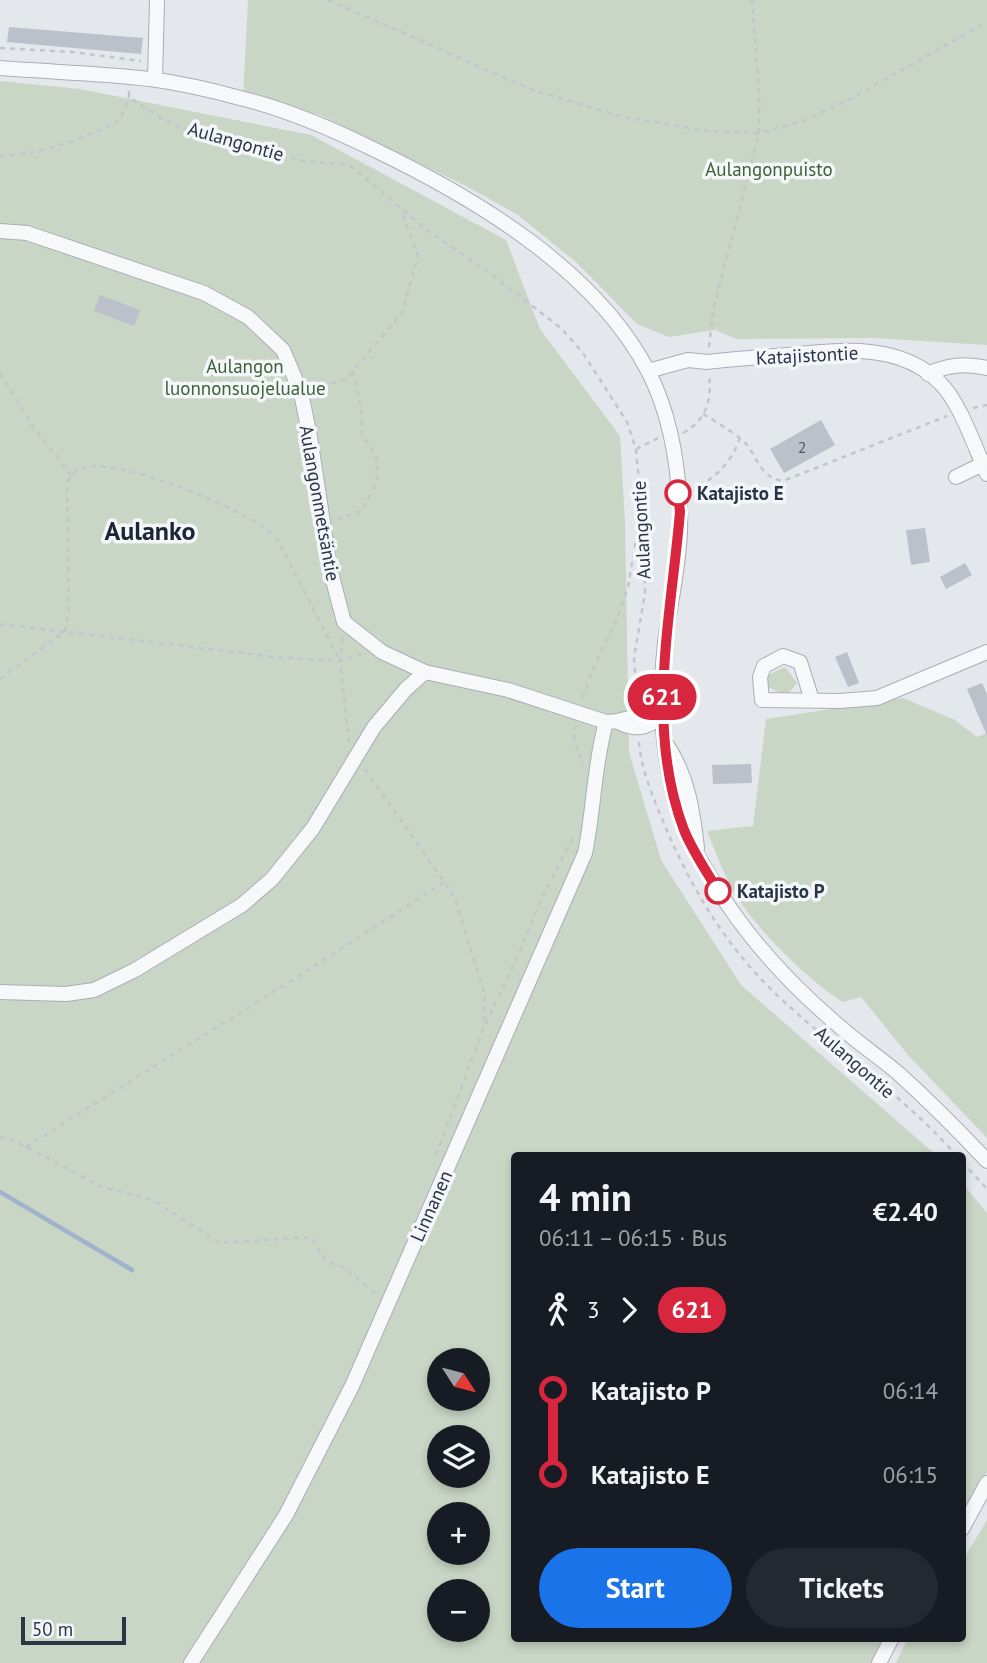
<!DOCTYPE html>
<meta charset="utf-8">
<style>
body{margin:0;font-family:"PT Sans",sans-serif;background:#242831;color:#f1f3f6;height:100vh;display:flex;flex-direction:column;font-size:26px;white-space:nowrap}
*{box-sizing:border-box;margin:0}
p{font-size:23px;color:#9ea1a6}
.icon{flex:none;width:38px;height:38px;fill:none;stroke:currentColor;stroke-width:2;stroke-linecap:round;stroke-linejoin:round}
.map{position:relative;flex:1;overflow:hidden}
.panel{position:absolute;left:511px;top:1152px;width:455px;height:490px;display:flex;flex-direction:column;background:#171b24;border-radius:7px;box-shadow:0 4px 10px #0003}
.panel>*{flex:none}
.badge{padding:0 14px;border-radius:23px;font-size:24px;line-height:46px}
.needle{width:46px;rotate:126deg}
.tools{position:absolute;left:427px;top:1348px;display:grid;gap:14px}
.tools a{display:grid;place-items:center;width:63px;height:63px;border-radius:50%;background:#171b24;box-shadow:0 4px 10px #0003;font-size:35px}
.scale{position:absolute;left:21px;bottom:18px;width:105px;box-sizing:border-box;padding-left:7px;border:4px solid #2b3445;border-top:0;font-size:19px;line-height:24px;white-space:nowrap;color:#2b3445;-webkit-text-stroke:5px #f4f6f9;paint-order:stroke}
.map>.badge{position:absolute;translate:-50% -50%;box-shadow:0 0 0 4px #fff}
.legs{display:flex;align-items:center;gap:10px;height:77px;padding:0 28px;font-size:23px}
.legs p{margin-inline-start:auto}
.head{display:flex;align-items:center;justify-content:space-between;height:119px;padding:0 28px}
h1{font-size:38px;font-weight:700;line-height:52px}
.action{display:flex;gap:14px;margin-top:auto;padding:14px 28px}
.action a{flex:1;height:80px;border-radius:42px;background:#1a73e8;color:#fff;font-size:28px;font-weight:700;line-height:80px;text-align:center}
.action a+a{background:#242831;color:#f1f3f6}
ul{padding:0 28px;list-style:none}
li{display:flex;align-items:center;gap:24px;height:84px;font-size:26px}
li i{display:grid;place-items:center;width:10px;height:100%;margin:0 9px;background:currentColor}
li i::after{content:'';width:18px;height:18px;margin:-9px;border:5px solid;border-radius:50%;background:#171b24}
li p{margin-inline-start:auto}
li:first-child i{background:linear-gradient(#0000 50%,currentColor 0)}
li:last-child i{background:linear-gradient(currentColor 50%,#0000 0)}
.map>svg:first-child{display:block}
</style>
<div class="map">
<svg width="987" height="1663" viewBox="0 0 987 1663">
<rect width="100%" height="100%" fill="#e4e7ec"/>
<path fill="#c9d6c5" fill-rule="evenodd" d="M 248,0 L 987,0 L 987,345 L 874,338 L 737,339 L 715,330 L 669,337 L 637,324 L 577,263 L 518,215 L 466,186 L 320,115 L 243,97 Z
M 0,81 L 80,89 L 311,135 L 506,240 L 540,329 L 620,436 L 625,522 L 629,752 L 661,860 L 741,985 L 936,1155 L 514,1155 L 514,1638 L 888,1638 L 874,1663 L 0,1663 ZM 439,1360 L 478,1360 L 478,1398 L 439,1398 ZM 439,1437 L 478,1437 L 478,1475 L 439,1475 ZM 439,1514 L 478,1514 L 478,1552 L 439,1552 ZM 439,1591 L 478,1591 L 478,1629 L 439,1629 Z
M 785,667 L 797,683 L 786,696 L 768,687 L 768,675 Z
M 903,698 L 955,720 L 977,737 L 987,733 L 987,1138 L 908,1055 L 861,997 L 843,1002 C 806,979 747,921 728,881 C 720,865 714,848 707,831 L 753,826 L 766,719 Z
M 963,1184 L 987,1213 L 987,1472 L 963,1517 Z
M 987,1520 L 987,1663 L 896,1663 L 908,1638 L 962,1638 L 963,1560 Z"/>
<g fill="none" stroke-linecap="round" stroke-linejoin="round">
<path stroke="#9fb4cc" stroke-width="4.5" d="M 0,1192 L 132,1270"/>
</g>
<path fill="#bbc0ca" d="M 9,27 L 143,38 L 141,54 L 7,42 Z
M 100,295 L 140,310 L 134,326 L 94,311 Z
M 821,420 L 835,445 L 784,473 L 770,449 Z
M 925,528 L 930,562 L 911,565 L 906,530 Z
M 965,563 L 972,575 L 946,589 L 940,577 Z
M 847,652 L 859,683 L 848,687 L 835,657 Z
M 982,683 L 987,694 L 987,736 L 967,689 Z
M 751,764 L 752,783 L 713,784 L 712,765 Z"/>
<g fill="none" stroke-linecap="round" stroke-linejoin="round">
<defs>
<path id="minor" d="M 0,68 C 50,72 100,73 150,79 C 180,83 211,90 240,98 C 286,109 330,128 373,149 C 473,197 595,269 648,371 C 670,413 678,462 680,509 C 682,553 671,598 665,642 C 658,701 662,775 685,831 C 691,846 701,861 709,875 C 743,934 787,982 839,1026 C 858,1043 879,1057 898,1073 C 929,1101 959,1131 987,1161
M 155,80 L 157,0
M 0,231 L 27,233 L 204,293 L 248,317 L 283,350 L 301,393 L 310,437 L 330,569 L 344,622 L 382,652 L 425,672 L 406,689 L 374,727 L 313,828 L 272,879 L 242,905 L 135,970 L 94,990 L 66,994 L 0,992
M 648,371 L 688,360 L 707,362 C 734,359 761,357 788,355 C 840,350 900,342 940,383 C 960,402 975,448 987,474
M 928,374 C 946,365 967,363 987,368
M 956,477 L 987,462
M 425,672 L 508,690 L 606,722 C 628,722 638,710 662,717
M 812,700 L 800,662 L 783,656 L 764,666 L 760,677 L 762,700 L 840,701 L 877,698 L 987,652
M 618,722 C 636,731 646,728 662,717
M 667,745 C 688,777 693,811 697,848
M 962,1529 L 987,1483
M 191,1663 L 286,1515 L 352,1386 L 585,853 C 594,810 594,764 606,722
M 879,1663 L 892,1638"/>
</defs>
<use href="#minor" stroke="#a9aeb7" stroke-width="16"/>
<path stroke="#c2c5cb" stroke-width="2.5" stroke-dasharray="5 5" stroke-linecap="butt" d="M 328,0 L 535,91 L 628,118 L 708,131 L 759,133 L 803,121 L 850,99 L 987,22
M 0,48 L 73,52 L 141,61
M 129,91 L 129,96 C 148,113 180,129 205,136 C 221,140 238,139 253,144 C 269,148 284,156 299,160 C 317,164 335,161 352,167 L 428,231 L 486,270 L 562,329 L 583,353 L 627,422 L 636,449 L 644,539 L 645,593 L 634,658 L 637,703
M 0,156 C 41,154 84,139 120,120 L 129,96
M 709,347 L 713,311 L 759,133 L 759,94 L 752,0
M 0,373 L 33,427 L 71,475
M 312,389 L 346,379 L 402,313 L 418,256 L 402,212
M 973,408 L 987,405
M 703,414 C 716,422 730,430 741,439 C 759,454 756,476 783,481 L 947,416
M 683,433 C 707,420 712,399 709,375
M 636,449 L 658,438
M 699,486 C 719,475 732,460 740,438
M 337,519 L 362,511 L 377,481 L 377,459 L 362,434 L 361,407 L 353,371
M 0,624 L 275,657 L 340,661 L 361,654
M 342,638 L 340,661 L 349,743
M 0,679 L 65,631 L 69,609 L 67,483 C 71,477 75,470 82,468 C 118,457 231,505 262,526 C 267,530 273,536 278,540 L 340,661
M 583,698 L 594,666 L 615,624 L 628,587 L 640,516
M 576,725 L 574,736 L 582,766
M 639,742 C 641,772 656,804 668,833 C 694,893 729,950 777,995 C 835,1050 903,1095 956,1155
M 365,769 L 454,896 L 485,995 L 484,1027
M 0,1137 L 11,1139 L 102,1187 L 153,1200 L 220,1243 L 311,1237 L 327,1262 L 343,1267 L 376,1294
M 26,1147 L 313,967 L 444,882
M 436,1155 L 483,1030 L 520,951 L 538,906 L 573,837
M 962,1162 L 987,1189"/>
<use href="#minor" stroke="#f7f8fa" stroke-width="14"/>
</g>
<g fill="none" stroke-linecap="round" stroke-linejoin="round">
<defs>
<path id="line-1" d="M 678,493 L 680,512 C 671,618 645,727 684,830 C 693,852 707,872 718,891"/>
</defs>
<use href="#line-1" stroke="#fff" stroke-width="16"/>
<use href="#line-1" stroke="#d7263d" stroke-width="10"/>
</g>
<g fill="#fff" stroke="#d7263d" stroke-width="3.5">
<circle cx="678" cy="493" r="12"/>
<circle cx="718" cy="891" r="12"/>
</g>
<g text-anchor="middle" stroke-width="7" stroke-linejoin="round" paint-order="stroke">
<g font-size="16" fill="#4f5766">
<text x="802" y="453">2</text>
</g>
<g font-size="19" fill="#2b3445" stroke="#f4f6f9">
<text transform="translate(236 141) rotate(16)" y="7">Aulangontie</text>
<text transform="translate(807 355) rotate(-3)" y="7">Katajistontie</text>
<text transform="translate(320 503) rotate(80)" y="7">Aulangonmetsäntie</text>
<text transform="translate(641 530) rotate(-93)" y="7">Aulangontie</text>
<text transform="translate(855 1062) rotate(41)" y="7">Aulangontie</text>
<text transform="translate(431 1206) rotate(-66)" y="7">Linnanen</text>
</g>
<g font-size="19" fill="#3f6138" stroke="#f4f6f9">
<text x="769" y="176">Aulangonpuisto</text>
<text x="245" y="373">Aulangon<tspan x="245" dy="22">luonnonsuojelualue</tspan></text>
</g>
<g font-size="19" font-weight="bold" fill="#2b3445" stroke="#f4f6f9" text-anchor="start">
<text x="697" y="500">Katajisto E</text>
<text x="737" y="898">Katajisto P</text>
</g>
<g font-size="26" font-weight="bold" fill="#1d2536" stroke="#f4f6f9">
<text x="150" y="540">Aulanko</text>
</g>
</g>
</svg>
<div class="tools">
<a><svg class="needle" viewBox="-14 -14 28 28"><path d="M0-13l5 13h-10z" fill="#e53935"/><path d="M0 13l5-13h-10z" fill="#9ea1a6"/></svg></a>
<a><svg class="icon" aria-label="layers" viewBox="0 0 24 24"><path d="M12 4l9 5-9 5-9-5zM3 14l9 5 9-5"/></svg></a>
<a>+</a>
<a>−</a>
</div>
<div class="scale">50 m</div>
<b class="badge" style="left:662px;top:697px;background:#d7263d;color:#fff">621</b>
<section class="panel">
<div class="head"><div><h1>4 min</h1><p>06:11 – 06:15 · Bus</p></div><b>€2.40</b></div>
<div class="legs"><svg class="icon" aria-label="walk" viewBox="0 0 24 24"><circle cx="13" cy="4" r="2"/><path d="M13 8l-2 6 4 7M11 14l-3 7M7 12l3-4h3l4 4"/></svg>3<svg class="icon" aria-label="forward" viewBox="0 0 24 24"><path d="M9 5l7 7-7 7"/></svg><b class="badge" style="background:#d7263d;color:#fff">621</b></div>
<ul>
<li><i style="color:#d7263d"></i><b>Katajisto P</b><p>06:14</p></li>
<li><i style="color:#d7263d"></i><b>Katajisto E</b><p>06:15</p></li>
</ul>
<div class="action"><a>Start</a><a>Tickets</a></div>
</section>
</div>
